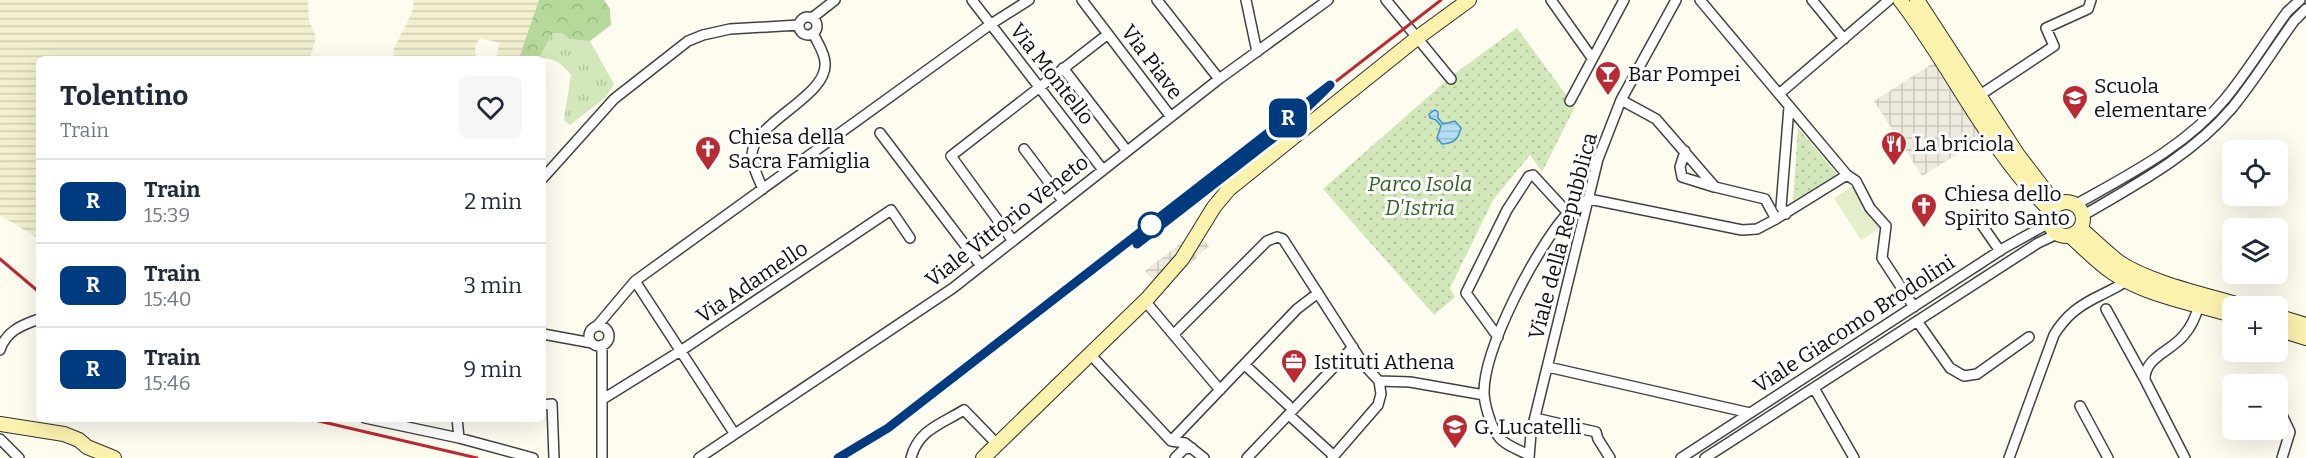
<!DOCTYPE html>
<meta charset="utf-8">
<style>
body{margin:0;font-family:Bitter,serif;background:#f6f6f7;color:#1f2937;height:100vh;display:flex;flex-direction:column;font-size:22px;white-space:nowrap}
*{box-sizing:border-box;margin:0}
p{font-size:20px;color:#747a83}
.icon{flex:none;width:33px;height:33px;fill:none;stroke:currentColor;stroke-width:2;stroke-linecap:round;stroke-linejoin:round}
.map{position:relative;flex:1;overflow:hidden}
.panel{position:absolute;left:36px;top:56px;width:510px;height:366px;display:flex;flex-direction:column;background:#fff;border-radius:9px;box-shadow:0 6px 24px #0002}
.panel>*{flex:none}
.badge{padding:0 12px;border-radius:9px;font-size:21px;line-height:39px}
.fabs{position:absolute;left:2222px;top:140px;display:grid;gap:12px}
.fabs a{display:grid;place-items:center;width:66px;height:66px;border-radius:9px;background:#fff;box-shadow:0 6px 24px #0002;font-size:30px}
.map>.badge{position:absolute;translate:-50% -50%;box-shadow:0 0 0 3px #fff}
.round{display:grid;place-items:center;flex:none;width:63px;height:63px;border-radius:9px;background:#f6f6f7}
.summary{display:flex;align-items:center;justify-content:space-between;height:102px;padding:0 24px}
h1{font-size:28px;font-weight:700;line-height:45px}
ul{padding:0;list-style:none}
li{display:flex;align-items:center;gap:18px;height:84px;padding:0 24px;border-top:2px solid #e0e1e3}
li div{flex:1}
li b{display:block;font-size:22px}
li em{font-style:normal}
li .badge{min-width:66px;font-weight:700;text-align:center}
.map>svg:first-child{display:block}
</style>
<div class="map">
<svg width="2306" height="458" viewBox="0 0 2306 458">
<defs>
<pattern id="farmland-rules" width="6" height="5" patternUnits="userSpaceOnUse" patternTransform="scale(1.5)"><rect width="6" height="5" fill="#f3f0d0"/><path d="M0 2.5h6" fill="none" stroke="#cfcdb1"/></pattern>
<pattern id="grass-tufts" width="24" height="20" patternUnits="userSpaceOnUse" patternTransform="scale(1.5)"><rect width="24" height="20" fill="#d2e7ba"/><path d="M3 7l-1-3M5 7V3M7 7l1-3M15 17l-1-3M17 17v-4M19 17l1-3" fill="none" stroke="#b3c59f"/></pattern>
<pattern id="forest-crowns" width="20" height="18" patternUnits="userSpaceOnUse" patternTransform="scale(1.5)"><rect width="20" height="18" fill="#b6d89a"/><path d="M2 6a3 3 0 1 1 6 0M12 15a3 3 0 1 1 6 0" fill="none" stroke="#9bb884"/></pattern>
<pattern id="park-dots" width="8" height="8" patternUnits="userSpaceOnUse" patternTransform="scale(1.5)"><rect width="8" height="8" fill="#d2e7ba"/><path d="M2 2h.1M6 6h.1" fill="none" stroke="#b3c59f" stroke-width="1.8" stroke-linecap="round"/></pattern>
<pattern id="plaza-grid" width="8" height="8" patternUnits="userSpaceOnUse" patternTransform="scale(1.5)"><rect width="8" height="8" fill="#eeeade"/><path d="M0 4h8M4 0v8" fill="none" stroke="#cbc8bd"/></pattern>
<pattern id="water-rules" width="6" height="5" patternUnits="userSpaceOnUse" patternTransform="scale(1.5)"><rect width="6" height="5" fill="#b6ddf4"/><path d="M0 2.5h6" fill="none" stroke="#9bbcd0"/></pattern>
</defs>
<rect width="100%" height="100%" fill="#fefbef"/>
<path fill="url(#farmland-rules)" d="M 0,0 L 308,0 L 309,21 L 316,37 L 310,58 L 39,58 L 39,239 L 0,215 Z
M 414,0 L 539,0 L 519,58 L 496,58 L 500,43 L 480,38 L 475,46 L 476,58 L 393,58 L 394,48 L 412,13 Z"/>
<path fill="url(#grass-tufts)" d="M 553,33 L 562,33 L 569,39 L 590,41 L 614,84 L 606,97 L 570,125 L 564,120 L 571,75 C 561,63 555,58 539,58 Z"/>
<path fill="url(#forest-crowns)" d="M 539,0 L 604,0 L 610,9 L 611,25 L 590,41 L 569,39 L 562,33 L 553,33 L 539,58 L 519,58 Z"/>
<path fill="url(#park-dots)" d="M 1517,28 L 1575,107 L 1542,172 L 1530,155 L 1493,200 L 1450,288 L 1455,297 L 1434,315 L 1323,189 L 1453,75 Z
M 1798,128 L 1837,174 L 1793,201 Z"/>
<path fill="#e3efcb" d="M 1855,185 L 1882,227 L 1861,240 L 1834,198 Z"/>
<path fill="url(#plaza-grid)" d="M 1935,62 L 1982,139 L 1922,176 L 1874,101 Z
M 1195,232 L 1209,246 L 1150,302 L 1156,284 L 1145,271 Z"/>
<path fill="url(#water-rules)" stroke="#4092c8" stroke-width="1.5" d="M 1435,110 L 1438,112 L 1438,118 L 1443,124 L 1455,121 L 1461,128 C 1458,140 1454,143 1442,144 L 1437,138 L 1441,126 L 1436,120 L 1430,118 L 1429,114 Z"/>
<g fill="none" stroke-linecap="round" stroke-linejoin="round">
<defs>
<path id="street" d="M 972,0 L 1103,170
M 1082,0 L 1171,117
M 1157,0 L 1219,79
M 1246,0 L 1257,52
M 1386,0 L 1451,79
M 1551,0 L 1592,58
M 1700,0 L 1847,175 L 1856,181 L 1870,208 L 1886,226 L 1882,258 L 1914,307
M 1812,0 L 1844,39
M799 26a9 9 0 1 1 18 0a9 9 0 1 1-18 0Z
M 812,18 L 835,0
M 1063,68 L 1127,151
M 1779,94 L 1889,0
M 1980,95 L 2054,46 L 2046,28 L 2088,9 L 2091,0
M 1621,100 L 1656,119 L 1715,187 L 1765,199 L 1776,219
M 1570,101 L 1624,0
M 880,133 L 981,266
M 1024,149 L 1063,201
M 1685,151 L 1680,167 L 1682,177 L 1714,187
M 543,178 L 614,99 L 688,41 L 703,35 L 730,29 L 799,25
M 763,189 C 758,178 752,166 752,154 C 754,122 828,96 825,63 C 825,53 817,42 813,33
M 2075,205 C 2128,175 2185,147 2225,99 C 2248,71 2266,41 2287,12 L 2300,0
M 1786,214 L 1781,207 L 1789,107
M 1975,215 L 2000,251
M 2082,216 C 2135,185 2192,155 2232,108 C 2255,80 2273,50 2294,21 L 2306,9
M 1013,241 L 951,156 L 1108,34
M 635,281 L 734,433
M 1145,301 L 1220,390
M 2106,309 L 2144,378
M 1917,321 L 1950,368 L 1964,376 L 1977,374 L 2029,337
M 597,326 L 635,281 L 991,24 L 1029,0
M589 336a10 10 0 1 1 20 0a10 10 0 1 1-20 0Z
M 543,334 L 592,343
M 1174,334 L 1267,241 L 1277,237 L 1283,239 L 1364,365 L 1379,381
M 1498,337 L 1466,293 L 1507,210 L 1529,176 L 1533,175 L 1568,213
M 0,350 C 6,331 22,325 39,319
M 1090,354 L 1171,441 L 1185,443 L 1204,458
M 1245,365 L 1288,405
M 1548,367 L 1750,413
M 2266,380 L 2268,384
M 1379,381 L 1410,382 L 1484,395
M 1814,388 L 1854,458
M 603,399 L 682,350 L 891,210 L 910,238
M 2277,404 L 2290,432 L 2282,458
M 543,405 L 552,404 L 554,458
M 2080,406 L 2108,458
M 1289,415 L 1334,456
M 365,418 L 459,438 L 533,458
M 457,418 L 459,438
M 1535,418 L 1596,432 L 1598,439 L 1610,458
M 0,439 L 19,458
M 1171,441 L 1297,309 L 1318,293
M 1529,455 C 1519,450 1504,445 1498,436 C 1491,426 1484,404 1484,392 C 1484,348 1536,249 1566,215 C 1572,209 1581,204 1589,199 L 1742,230 L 1757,229 L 1776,219 L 1847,175
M 602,458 L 602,345
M 699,458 L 953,288 L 1219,79 L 1328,0
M 911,458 C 918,430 941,424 964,410 L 997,444
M 1175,458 L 1184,449 L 1192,448
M 1247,458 L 1353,347
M 1332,458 L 1378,405 L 1381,394 L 1379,381
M 1529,458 L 1531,433 L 1598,159 L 1621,100 L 1676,0
M 1681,458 L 2004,248 L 2049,223
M 1705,458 L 2038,243 L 2057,234
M 2009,458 L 2054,335 C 2066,315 2080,305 2101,295 C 2112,289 2122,286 2130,277
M 2185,458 L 2145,380 C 2144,357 2172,351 2184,335 C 2192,326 2196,316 2199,305"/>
<path id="secondary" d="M 1900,0 C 1953,69 1988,150 2051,211
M 1917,0 L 2018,155 L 2047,193 L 2062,203
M2049 219a17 17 0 1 1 34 0a17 17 0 1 1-34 0Z
M 2080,228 C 2093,239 2106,252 2119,262 C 2150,283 2207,295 2243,306
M 2070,236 C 2084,248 2097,262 2113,273 C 2147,296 2193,303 2232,315
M 2277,316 L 2306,325
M 2277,329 L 2306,338
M 0,424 L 64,434 L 79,440 L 87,447 L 114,458
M 983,458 L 1147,299 L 1182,259 L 1214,207 L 1229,189 L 1417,38 L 1469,0"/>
</defs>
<use href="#street" stroke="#414141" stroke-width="12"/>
<use href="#secondary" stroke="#303030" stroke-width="16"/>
<use href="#street" stroke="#fff" stroke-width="9"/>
<use href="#secondary" stroke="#fbf2ad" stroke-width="14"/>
<path stroke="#b82b33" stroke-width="3" d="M 0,259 L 39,292
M 306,418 L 477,458
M 838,458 L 888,428 L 1441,0"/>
</g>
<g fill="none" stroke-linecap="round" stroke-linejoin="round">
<defs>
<path id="line" d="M 838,458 L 888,428 L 1330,85 L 1286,128 L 1137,244"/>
</defs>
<use href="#line" stroke="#fff" stroke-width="14"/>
<use href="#line" stroke="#003b80" stroke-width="9"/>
</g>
<defs>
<symbol id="bar-pin" viewBox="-11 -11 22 30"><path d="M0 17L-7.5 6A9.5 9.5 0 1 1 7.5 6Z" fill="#b82b33" stroke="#fff"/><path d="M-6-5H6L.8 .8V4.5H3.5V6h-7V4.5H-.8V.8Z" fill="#fff"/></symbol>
<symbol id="school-pin" viewBox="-11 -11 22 30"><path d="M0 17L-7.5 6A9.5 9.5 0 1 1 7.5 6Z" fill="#b82b33" stroke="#fff"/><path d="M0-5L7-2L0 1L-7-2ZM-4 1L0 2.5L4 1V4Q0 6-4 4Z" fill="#fff"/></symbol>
<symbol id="restaurant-pin" viewBox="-11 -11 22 30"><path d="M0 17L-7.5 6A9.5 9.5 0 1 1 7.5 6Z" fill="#b82b33" stroke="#fff"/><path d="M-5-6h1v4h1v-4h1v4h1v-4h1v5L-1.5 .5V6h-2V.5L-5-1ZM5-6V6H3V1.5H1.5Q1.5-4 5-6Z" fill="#fff"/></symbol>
<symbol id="church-pin" viewBox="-11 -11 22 30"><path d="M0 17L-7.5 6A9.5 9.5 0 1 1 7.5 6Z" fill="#b82b33" stroke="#fff"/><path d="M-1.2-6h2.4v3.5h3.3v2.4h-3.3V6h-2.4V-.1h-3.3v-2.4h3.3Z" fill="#fff"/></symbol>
<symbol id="office-pin" viewBox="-11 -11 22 30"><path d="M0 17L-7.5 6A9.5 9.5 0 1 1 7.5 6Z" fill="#b82b33" stroke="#fff"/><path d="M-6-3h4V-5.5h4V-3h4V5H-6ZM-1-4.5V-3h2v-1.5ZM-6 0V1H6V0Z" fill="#fff"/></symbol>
</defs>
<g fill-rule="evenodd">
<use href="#bar-pin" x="1593" y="59" width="30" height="40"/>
<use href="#school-pin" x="2060" y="83" width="30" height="40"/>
<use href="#restaurant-pin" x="1879" y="129" width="30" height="40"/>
<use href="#church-pin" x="693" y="134" width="30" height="40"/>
<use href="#church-pin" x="1909" y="191" width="30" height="40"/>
<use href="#office-pin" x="1279" y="347" width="30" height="40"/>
<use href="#school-pin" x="1440" y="412" width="30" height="40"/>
</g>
<circle fill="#fff" stroke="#003b80" stroke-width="3" cx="1151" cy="225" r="12"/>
<g text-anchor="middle" stroke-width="6" stroke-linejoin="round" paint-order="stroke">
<g font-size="21" fill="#0e0e0e" stroke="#fff">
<text transform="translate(1152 62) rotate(53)" y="7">Via Piave</text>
<text transform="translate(1052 74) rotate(52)" y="7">Via Montello</text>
<text transform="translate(1007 221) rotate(-38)" y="7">Viale Vittorio Veneto</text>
<text transform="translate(1563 236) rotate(-75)" y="7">Viale della Repubblica</text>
<text transform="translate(752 282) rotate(-34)" y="7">Via Adamello</text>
<text transform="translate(1854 324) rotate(-33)" y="7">Viale Giacomo Brodolini</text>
</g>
<g font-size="21" fill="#0e0e0e" stroke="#fff" text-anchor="start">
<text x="1628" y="81">Bar Pompei</text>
<text x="2094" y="93">Scuola<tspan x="2094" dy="24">elementare</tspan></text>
<text x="728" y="144">Chiesa della<tspan x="728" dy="24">Sacra Famiglia</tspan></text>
<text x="1914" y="151">La briciola</text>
<text x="1944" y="201">Chiesa dello<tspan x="1944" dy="24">Spirito Santo</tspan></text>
<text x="1314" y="369">Istituti Athena</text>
<text x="1474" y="434">G. Lucatelli</text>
</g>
<g font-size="21" font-style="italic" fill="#2f6321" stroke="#fff">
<text x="1420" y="191">Parco Isola<tspan x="1420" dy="24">D'Istria</tspan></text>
</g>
</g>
</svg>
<div class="fabs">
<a><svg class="icon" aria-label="locate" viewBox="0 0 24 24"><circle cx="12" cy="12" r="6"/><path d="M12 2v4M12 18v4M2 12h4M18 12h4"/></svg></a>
<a><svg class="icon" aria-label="layers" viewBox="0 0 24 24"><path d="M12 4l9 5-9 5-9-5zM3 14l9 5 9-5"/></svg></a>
<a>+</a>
<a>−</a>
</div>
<b class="badge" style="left:1288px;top:118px;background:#003b80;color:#fff">R</b>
<section class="panel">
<div class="summary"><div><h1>Tolentino</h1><p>Train</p></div><a class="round"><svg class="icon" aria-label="heart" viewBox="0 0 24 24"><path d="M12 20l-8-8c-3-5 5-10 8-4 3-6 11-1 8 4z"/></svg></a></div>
<ul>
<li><span class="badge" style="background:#003b80;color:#fff">R</span><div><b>Train</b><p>15:39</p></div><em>2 min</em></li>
<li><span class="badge" style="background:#003b80;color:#fff">R</span><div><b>Train</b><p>15:40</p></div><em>3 min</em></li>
<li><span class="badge" style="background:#003b80;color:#fff">R</span><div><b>Train</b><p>15:46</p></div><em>9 min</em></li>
</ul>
</section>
</div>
